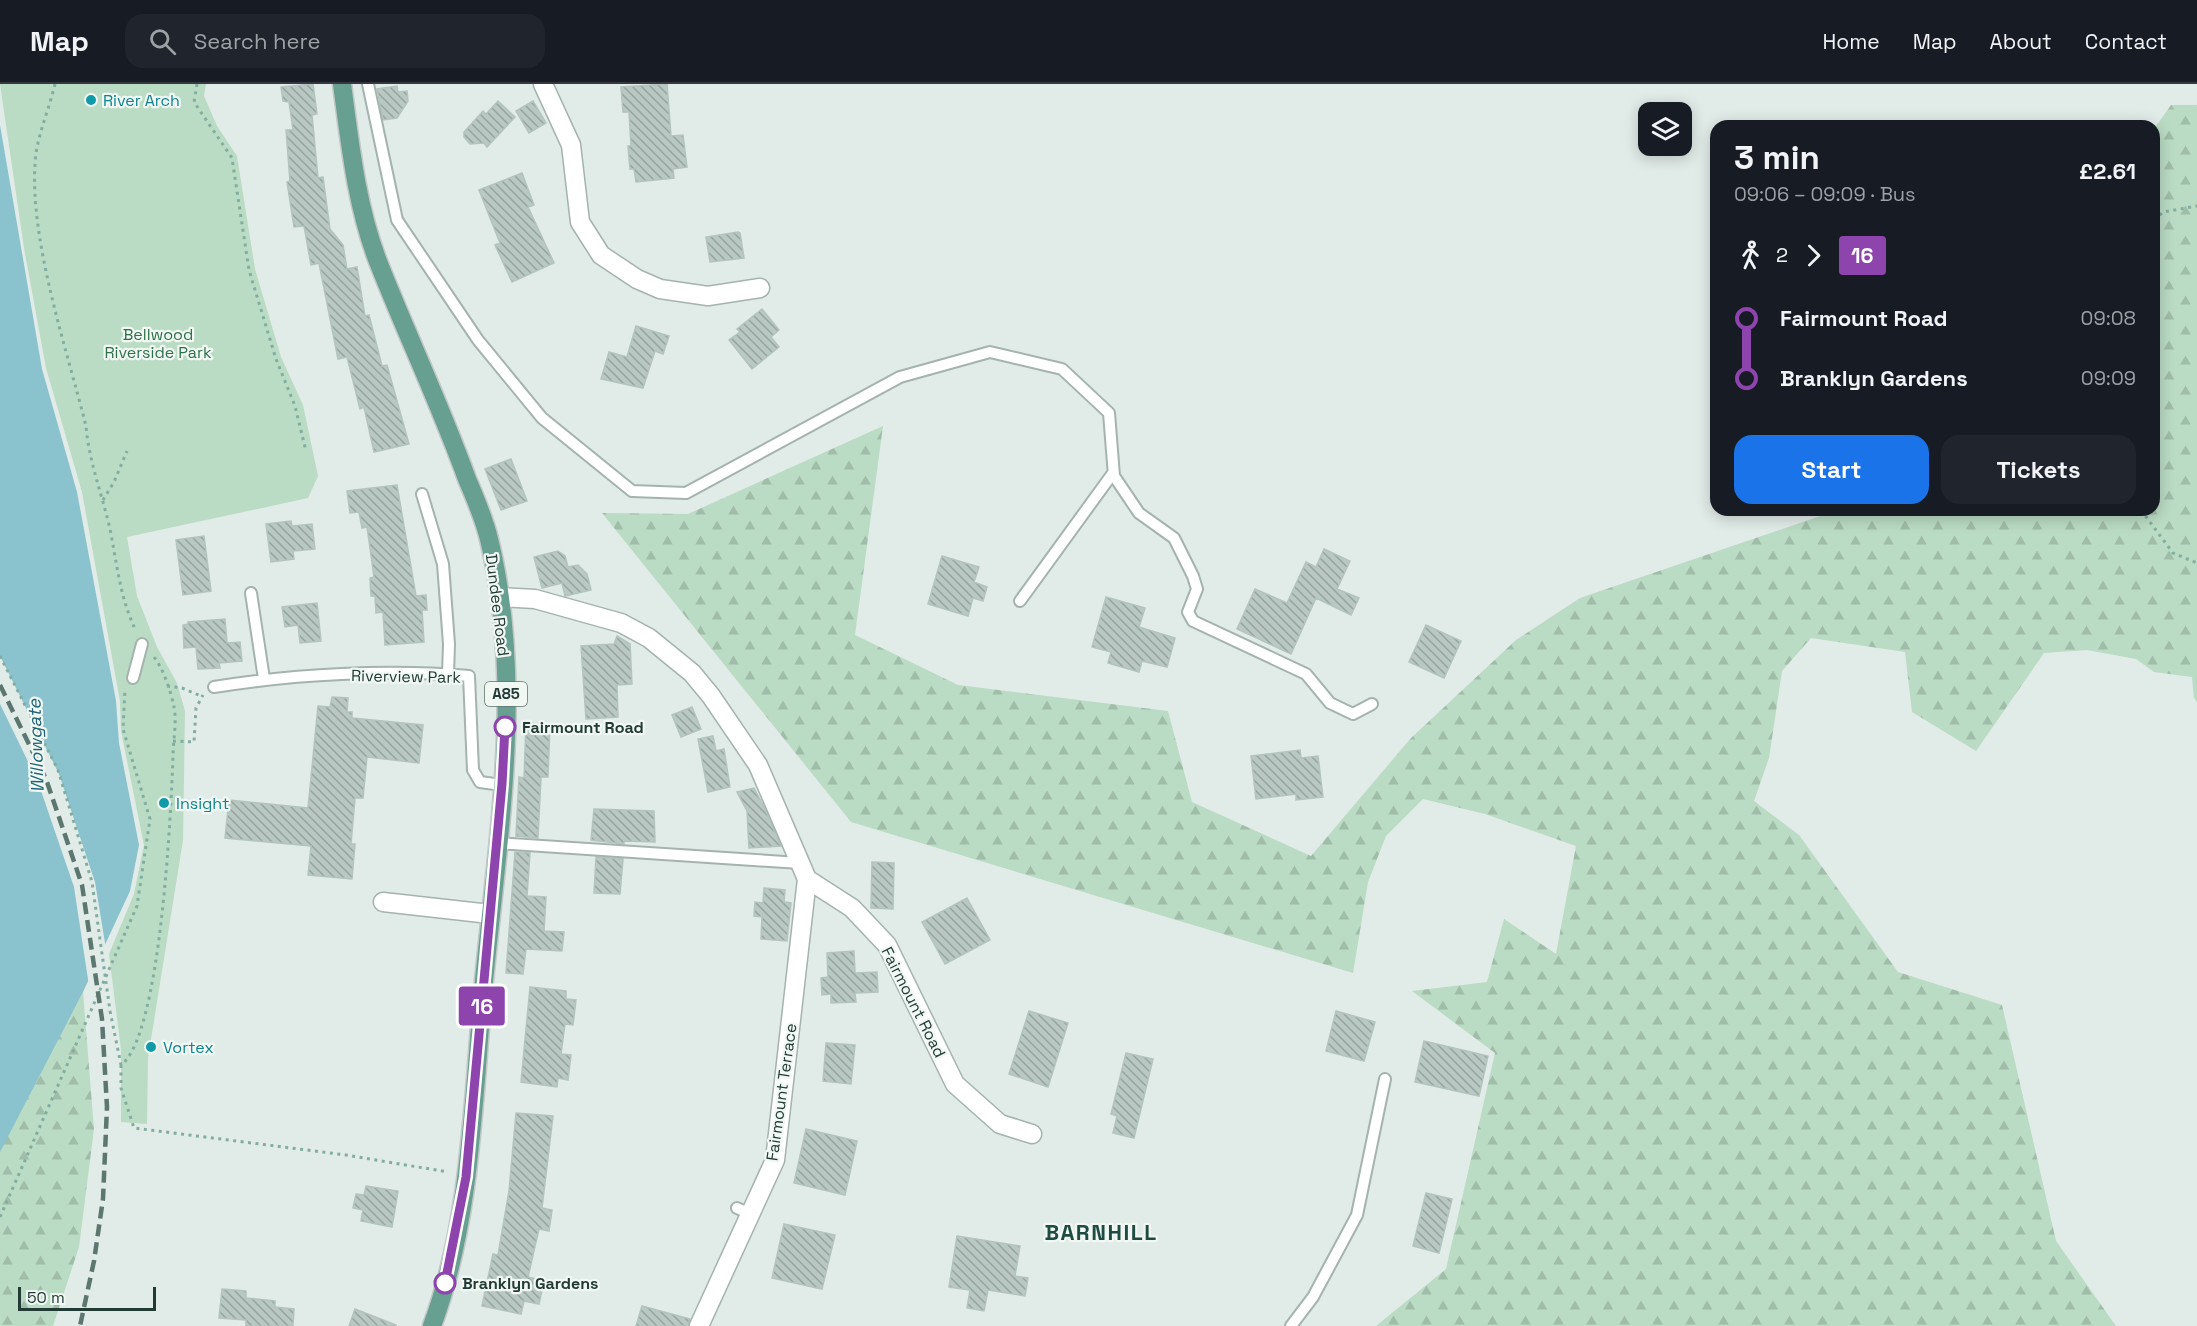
<!DOCTYPE html>
<meta charset="utf-8">
<style>
body{margin:0;font-family:"Space Grotesk",sans-serif;background:#20242c;color:#f1f3f6;height:100vh;display:flex;flex-direction:column;font-size:22px;white-space:nowrap}
*{box-sizing:border-box;margin:0}
p{font-size:20px;color:#9ea1a6}
.icon{flex:none;width:33px;height:33px;fill:none;stroke:currentColor;stroke-width:2;stroke-linecap:round;stroke-linejoin:round}
.map{position:relative;flex:1;overflow:hidden}
.panel{position:absolute;left:1710px;top:36px;width:450px;height:396px;display:flex;flex-direction:column;background:#171b24;border-radius:18px;box-shadow:0 3px 15px #0003}
.panel>*{flex:none}
.badge{padding:0 12px;border-radius:4px;font-size:21px;line-height:39px}
.fabs{position:absolute;left:1638px;top:18px;display:grid;gap:12px}
.fabs a{display:grid;place-items:center;width:54px;height:54px;border-radius:12px;background:#171b24;box-shadow:0 3px 15px #0003;font-size:30px}
.scale{position:absolute;left:18px;bottom:15px;width:138px;box-sizing:border-box;padding-left:6px;border:3px solid #223b35;border-top:0;font-size:16px;line-height:21px;white-space:nowrap;color:#223b35;-webkit-text-stroke:4px #f1f8f4;paint-order:stroke}
.map>.badge{position:absolute;translate:-50% -50%;box-shadow:0 0 0 3px #fff}
.legs{display:flex;align-items:center;gap:9px;height:66px;padding:0 24px;font-size:20px}
.legs p{margin-inline-start:auto}
.headline{display:flex;align-items:center;justify-content:space-between;height:102px;padding:0 24px}
h1{font-size:33px;font-weight:700;line-height:45px}
.primary-button{display:flex;gap:12px;margin-top:auto;padding:12px 24px}
.primary-button a{flex:1;height:69px;border-radius:18px;background:#1a73e8;color:#fff;font-size:24px;font-weight:700;line-height:69px;text-align:center}
.primary-button a+a{background:#20242c;color:#f1f3f6}
ul{padding:0 24px;list-style:none}
li{display:flex;align-items:center;gap:21px;height:60px;font-size:22px}
li i{display:grid;place-items:center;width:9px;height:100%;margin:0 8px;background:currentColor}
li i::after{content:'';width:15px;height:15px;margin:-8px;border:4px solid;border-radius:50%;background:#171b24}
li p{margin-inline-start:auto}
li:first-child i{background:linear-gradient(#0000 50%,currentColor 0)}
li:last-child i{background:linear-gradient(currentColor 50%,#0000 0)}
header{display:flex;align-items:center;gap:36px;box-sizing:border-box;height:84px;padding:0 30px;background:#171b24;border-bottom:2px solid #363941}
header strong{font-size:28px}
nav{display:flex;gap:33px;margin-inline-start:auto;font-size:21px}
.search{width:420px;height:54px;background:#20242c;display:flex;align-items:center;gap:15px;box-sizing:border-box;padding:0 21px;border-radius:18px;color:#9ea1a6;font-size:22px}
.map>svg:first-child{display:block}
</style>
<header>
<strong>Map</strong>
<div class="search"><svg class="icon" aria-label="search" viewBox="0 0 24 24"><circle cx="10" cy="10" r="6"/><path d="M15 15l6 6"/></svg>Search here</div>
<nav><a>Home</a><a>Map</a><a>About</a><a>Contact</a></nav>
</header>
<div class="map">
<svg width="2197" height="1242" viewBox="0 0 2197 1242">
<defs>
<pattern id="forest-firs" width="22" height="20" patternUnits="userSpaceOnUse" patternTransform="scale(1.5)"><rect width="22" height="20" fill="#badbc4"/><path d="M5 1l3.5 6h-7zM16 11l3.5 6h-7z" fill="#a0bda9"/></pattern>
<pattern id="building-back-hatch" width="6" height="6" patternUnits="userSpaceOnUse" patternTransform="scale(1.5)"><rect width="6" height="6" fill="#b9c8c3"/><path d="M-1 5l2 2M0 0l6 6M5-1l2 2" fill="none" stroke="#96a49f"/></pattern>
</defs>
<rect width="100%" height="100%" fill="#e1ebe7"/>
<path fill="#badbc4" d="M 0,0 L 206,0 L 204,12 L 217,42 L 237,72 L 255,185 L 281,273 L 303,321 L 318,392 L 308,414 L 127,453 L 137,512 L 157,563 L 177,599 L 185,627 L 183,756 L 148,974 L 147,1040 L 121,1038 L 121,966 L 109,870 L 134,810 L 144,761 L 121,647 L 120,617 L 82,408 L 46,284 L 24,164 Z"/>
<path fill="url(#forest-firs)" d="M 2171,21 L 2197,21 L 2197,618 L 2194,614 L 2192,593 L 2154,588 L 2136,575 L 2087,566 L 2044,569 L 1976,667 L 1912,628 L 1905,568 L 1811,554 L 1782,587 L 1769,674 L 1754,717 L 1799,751 L 1898,888 L 2002,921 L 2056,1157 L 2116,1242 L 1376,1242 L 1446,1185 L 1495,969 L 1412,907 L 1487,898 L 1504,835 L 1556,870 L 1576,762 L 1485,730 L 1423,715 L 1386,752 L 1368,798 L 1353,889 L 851,738 L 602,429 L 688,430 L 883,342 L 855,551 L 958,601 L 1168,627 L 1192,718 L 1311,772 L 1411,654 L 1516,556 L 1580,514 L 1838,426 L 2154,426 L 2154,45 Z
M 83,908 L 94,1045 L 79,1163 L 53,1242 L 0,1242 L 0,1063 Z"/>
<path fill="#8ac2ce" d="M 0,41 L 42,285 L 77,408 L 116,617 L 119,659 L 139,761 L 130,807 L 83,908 L 0,1068 Z"/>
<path fill="#e1ebe7" d="M 0,572 L 59,690 L 95,798 L 106,865 L 89,902 L 74,803 L 38,698 L 0,620 Z"/>
<path fill="url(#building-back-hatch)" stroke="#b3c4be" stroke-width="1.5" d="M 313,0 L 317,30 L 312,31 L 318,94 L 323,93 L 330,145 L 343,161 L 347,185 L 357,183 L 365,232 L 369,231 L 382,282 L 387,281 L 409,360 L 374,368 L 364,323 L 360,325 L 347,273 L 338,275 L 319,179 L 311,181 L 304,142 L 294,143 L 287,98 L 290,97 L 286,46 L 293,46 L 289,18 L 283,17 L 281,3 Z
M 667,0 L 671,52 L 683,51 L 687,83 L 673,85 L 674,94 L 636,98 L 634,85 L 630,85 L 628,62 L 631,62 L 629,28 L 623,28 L 621,3 Z
M 397,2 L 398,8 L 407,7 L 408,17 L 397,34 L 383,36 L 377,5 Z
M 498,17 L 515,33 L 487,63 L 484,59 L 470,60 L 464,53 L 464,48 L 483,27 L 486,30 Z
M 533,17 L 546,39 L 529,49 L 516,27 Z
M 522,89 L 534,121 L 528,123 L 554,179 L 512,198 L 495,161 L 500,159 L 479,106 Z
M 738,148 L 740,149 L 744,174 L 710,178 L 706,153 Z
M 762,225 L 779,246 L 771,253 L 779,263 L 752,285 L 729,256 L 740,248 L 737,245 Z
M 636,242 L 669,252 L 663,270 L 655,267 L 643,304 L 601,295 L 609,268 L 627,273 Z
M 511,375 L 527,417 L 501,426 L 485,385 Z
M 397,401 L 416,512 L 426,511 L 427,526 L 422,526 L 424,558 L 385,561 L 383,528 L 376,529 L 375,512 L 371,512 L 370,494 L 374,493 L 367,443 L 362,444 L 359,428 L 350,429 L 347,407 Z
M 291,437 L 292,442 L 312,440 L 315,465 L 293,467 L 294,475 L 271,478 L 266,440 Z
M 204,452 L 211,507 L 183,511 L 176,456 Z
M 1324,465 L 1350,477 L 1337,505 L 1359,514 L 1351,531 L 1316,514 L 1291,570 L 1237,545 L 1255,505 L 1287,519 L 1306,478 L 1316,483 Z
M 558,467 L 565,472 L 568,483 L 578,481 L 587,490 L 591,506 L 565,512 L 562,499 L 542,504 L 534,473 Z
M 942,472 L 979,483 L 974,498 L 987,503 L 983,517 L 973,514 L 968,532 L 928,520 Z
M 1106,513 L 1145,524 L 1139,543 L 1175,554 L 1167,583 L 1142,577 L 1139,588 L 1108,579 L 1111,568 L 1092,563 Z
M 317,519 L 321,557 L 300,559 L 298,541 L 285,543 L 282,523 Z
M 225,535 L 227,559 L 240,558 L 242,577 L 219,579 L 220,584 L 198,585 L 196,563 L 184,564 L 183,541 L 188,540 L 188,538 Z
M 1426,541 L 1461,557 L 1444,594 L 1409,578 Z
M 617,552 L 630,560 L 632,600 L 617,601 L 618,633 L 586,635 L 581,562 L 614,560 Z
M 332,613 L 348,614 L 347,628 L 352,628 L 352,634 L 423,641 L 419,679 L 367,673 L 363,714 L 355,714 L 351,760 L 355,760 L 352,795 L 308,791 L 311,762 L 225,754 L 229,716 L 308,724 L 318,622 L 330,623 Z
M 692,623 L 701,645 L 681,653 L 672,631 Z
M 526,639 L 550,640 L 548,693 L 541,693 L 538,754 L 516,752 L 519,693 L 524,694 Z
M 713,652 L 716,667 L 724,665 L 730,703 L 708,708 L 698,655 Z
M 1300,666 L 1301,674 L 1318,672 L 1323,713 L 1296,716 L 1296,710 L 1256,715 L 1251,672 Z
M 754,704 L 765,725 L 781,762 L 749,764 L 747,727 L 737,708 Z
M 594,725 L 654,727 L 655,758 L 624,757 L 624,760 L 591,756 Z
M 515,768 L 530,769 L 527,812 L 546,813 L 544,847 L 564,848 L 562,867 L 526,865 L 523,890 L 506,889 Z
M 596,773 L 623,775 L 620,810 L 594,809 Z
M 872,778 L 894,779 L 893,825 L 871,824 Z
M 764,804 L 785,806 L 784,818 L 791,819 L 787,857 L 761,855 L 762,833 L 754,832 L 755,818 L 763,819 Z
M 967,814 L 990,856 L 945,880 L 922,838 Z
M 854,867 L 855,889 L 877,888 L 878,908 L 855,909 L 856,918 L 831,919 L 831,910 L 822,911 L 821,894 L 828,893 L 827,869 Z
M 530,903 L 566,907 L 566,915 L 576,916 L 573,941 L 565,940 L 561,970 L 571,971 L 568,996 L 558,994 L 557,1003 L 521,998 Z
M 1029,927 L 1068,939 L 1048,1003 L 1009,990 Z
M 1336,927 L 1375,938 L 1364,977 L 1326,967 Z
M 1424,957 L 1488,972 L 1479,1012 L 1415,998 Z
M 826,959 L 855,961 L 851,1000 L 823,997 Z
M 1126,969 L 1153,975 L 1134,1054 L 1113,1049 L 1117,1032 L 1111,1030 Z
M 516,1029 L 553,1032 L 542,1124 L 552,1126 L 549,1147 L 539,1145 L 528,1193 L 544,1197 L 539,1220 L 524,1217 L 521,1230 L 482,1222 L 493,1170 L 498,1171 L 509,1107 Z
M 806,1045 L 857,1057 L 845,1111 L 794,1099 Z
M 366,1102 L 398,1107 L 392,1143 L 361,1137 L 363,1126 L 353,1124 L 356,1110 L 364,1111 Z
M 1426,1109 L 1452,1115 L 1439,1169 L 1413,1162 Z
M 784,1140 L 835,1151 L 822,1205 L 772,1194 Z
M 957,1152 L 1020,1162 L 1015,1192 L 1028,1194 L 1025,1212 L 988,1206 L 984,1227 L 967,1224 L 970,1206 L 949,1203 Z
M 222,1205 L 246,1207 L 246,1214 L 275,1217 L 275,1223 L 294,1225 L 293,1242 L 246,1242 L 246,1236 L 219,1234 Z
M 642,1222 L 690,1235 L 688,1242 L 636,1242 Z
M 355,1225 L 396,1241 L 396,1242 L 349,1242 Z"/>
<g fill="none" stroke-linecap="round" stroke-linejoin="round">
<defs>
<path id="lane" d="M 368,0 L 397,136 L 478,256 L 542,334 L 632,407 L 686,409 L 900,293 L 990,268 L 1062,285 L 1109,329 L 1114,392 L 1139,429 L 1174,454 L 1193,492 L 1197,505 L 1188,528 L 1193,537 L 1306,590 L 1330,619 L 1353,630 L 1372,620
M 422,410 L 443,480 L 449,560 L 448,590
M 251,509 L 264,595
M 1020,517 L 1113,389
M 133,594 L 142,560
M 214,603 C 295,590 388,585 469,592 L 473,686 L 480,698 L 502,701
M 496,759 L 800,779
M 737,1124 L 750,1130
M 1291,1242 L 1313,1213 L 1357,1131 L 1385,995"/>
<path id="street" d="M 543,0 L 571,61 L 580,138 L 601,171 L 637,195 L 660,205 L 708,212 L 760,204
M 500,513 L 535,515 L 621,539 L 649,554 L 692,589 L 711,612 L 758,681 L 807,795 L 852,824 L 887,861 L 955,1000 L 1000,1040 L 1032,1050
M 383,818 L 490,830
M 699,1242 L 775,1076 L 807,795"/>
<path id="primary" d="M 342,0 C 350,59 356,119 377,175 C 406,249 440,320 467,395 C 475,414 484,434 489,455 C 525,602 497,759 483,907 C 473,1018 471,1137 432,1242"/>
</defs>
<use href="#lane" stroke="#a4b3ae" stroke-width="14"/>
<use href="#street" stroke="#a4b3ae" stroke-width="21"/>
<use href="#primary" stroke="#c1c8c6" stroke-width="21"/>
<path stroke="#82ada1" stroke-width="3" stroke-dasharray="3 4.5" stroke-linecap="butt" d="M 55,0 C 49,26 36,54 35,80 C 30,158 67,266 86,342 C 89,378 102,410 110,445 C 117,480 120,514 136,547
M 197,0 L 194,18 L 232,74 L 249,186 L 276,275 L 295,322 L 306,367
M 2154,136 L 2163,128 L 2197,122
M 103,416 L 114,398 L 127,367
M 2141,426 L 2173,469 L 2197,479
M 167,602 L 182,604 L 201,612
M 173,657 L 194,658 L 196,624 L 203,611
M 110,927 L 121,981 C 161,952 171,727 173,673 C 173,657 177,638 174,623 C 171,608 163,583 153,572
M 121,981 L 121,1004 L 134,1044 L 346,1071 L 448,1088
M 0,1133 L 137,822 L 150,735 L 123,645 L 125,605"/>
<use href="#lane" stroke="#fff" stroke-width="10"/>
<use href="#street" stroke="#fff" stroke-width="18"/>
<use href="#primary" stroke="#679f91" stroke-width="18"/>
<path stroke="#5c7670" stroke-width="4.5" stroke-dasharray="12 6" stroke-linecap="butt" d="M 0,601 L 46,695 L 82,801 L 102,935 L 107,1023 L 103,1115 L 94,1177 L 80,1242"/>
<path stroke="#82ada1" stroke-width="3" stroke-dasharray="3 4.5" stroke-linecap="butt" d="M 0,572 L 58,686 L 92,798 L 110,927"/>
</g>
<g fill="none" stroke-linecap="round" stroke-linejoin="round">
<defs>
<path id="line-1" d="M 445,1199 L 466,1093 L 502,700 L 505,643"/>
</defs>
<use href="#line-1" stroke="#fff" stroke-width="14"/>
<use href="#line-1" stroke="#8e44ad" stroke-width="9"/>
</g>
<g fill="#0f9aa8" stroke="#f1f8f4" stroke-width="2">
<circle cx="91" cy="16" r="6"/>
<circle cx="164" cy="719" r="6"/>
<circle cx="151" cy="963" r="6"/>
</g>
<g fill="#fff" stroke="#8e44ad" stroke-width="3">
<circle cx="505" cy="643" r="10"/>
<circle cx="445" cy="1199" r="10"/>
</g>
<g text-anchor="middle" stroke-width="4.5" stroke-linejoin="round" paint-order="stroke">
<rect fill="#f1f8f4" stroke="#60746e" stroke-width="1.5" x="485" y="598" width="42" height="24" rx="4.5"/>
<g font-size="15" font-weight="bold" fill="#223b35">
<text x="506" y="615">A85</text>
</g>
<g font-size="16" fill="#0d838f" stroke="#f1f8f4" text-anchor="start">
<text x="103" y="22">River Arch</text>
<text x="176" y="725">Insight</text>
<text x="163" y="969">Vortex</text>
</g>
<g font-size="16" fill="#2e7049" stroke="#f1f8f4">
<text x="158" y="256">Bellwood<tspan x="158" dy="18">Riverside Park</tspan></text>
</g>
<g font-size="16" fill="#223b35" stroke="#f1f8f4">
<text transform="translate(498 521) rotate(83)" y="6">Dundee Road</text>
<text transform="translate(406 592) rotate(1)" y="6">Riverview Park</text>
<text transform="translate(914 918) rotate(63)" y="6">Fairmount Road</text>
<text transform="translate(781 1008) rotate(-82)" y="6">Fairmount Terrace</text>
</g>
<g font-size="16" font-weight="bold" fill="#223b35" stroke="#f1f8f4" text-anchor="start">
<text x="522" y="649">Fairmount Road</text>
<text x="462" y="1205">Branklyn Gardens</text>
</g>
<g font-size="18" font-style="italic" fill="#1e6474" stroke="#f1f8f4">
<text transform="translate(36 662) rotate(-92)" y="6">Willowgate</text>
</g>
<g font-size="22" font-weight="bold" letter-spacing="1.5" fill="#1f4c42" stroke="#f1f8f4">
<text x="1101" y="1156">BARNHILL</text>
</g>
</g>
</svg>
<div class="fabs">
<a><svg class="icon" aria-label="layers" viewBox="0 0 24 24"><path d="M12 4l9 5-9 5-9-5zM3 14l9 5 9-5"/></svg></a>
</div>
<div class="scale">50 m</div>
<b class="badge" style="left:482px;top:922px;background:#8e44ad;color:#fff">16</b>
<section class="panel">
<div class="headline"><div><h1>3 min</h1><p>09:06 – 09:09 · Bus</p></div><b>£2.61</b></div>
<div class="legs"><svg class="icon" aria-label="walk" viewBox="0 0 24 24"><circle cx="13" cy="4" r="2"/><path d="M13 8l-2 6 4 7M11 14l-3 7M7 12l3-4h3l4 4"/></svg>2<svg class="icon" aria-label="forward" viewBox="0 0 24 24"><path d="M9 5l7 7-7 7"/></svg><b class="badge" style="background:#8e44ad;color:#fff">16</b></div>
<ul>
<li><i style="color:#8e44ad"></i><b>Fairmount Road</b><p>09:08</p></li>
<li><i style="color:#8e44ad"></i><b>Branklyn Gardens</b><p>09:09</p></li>
</ul>
<div class="primary-button"><a>Start</a><a>Tickets</a></div>
</section>
</div>
